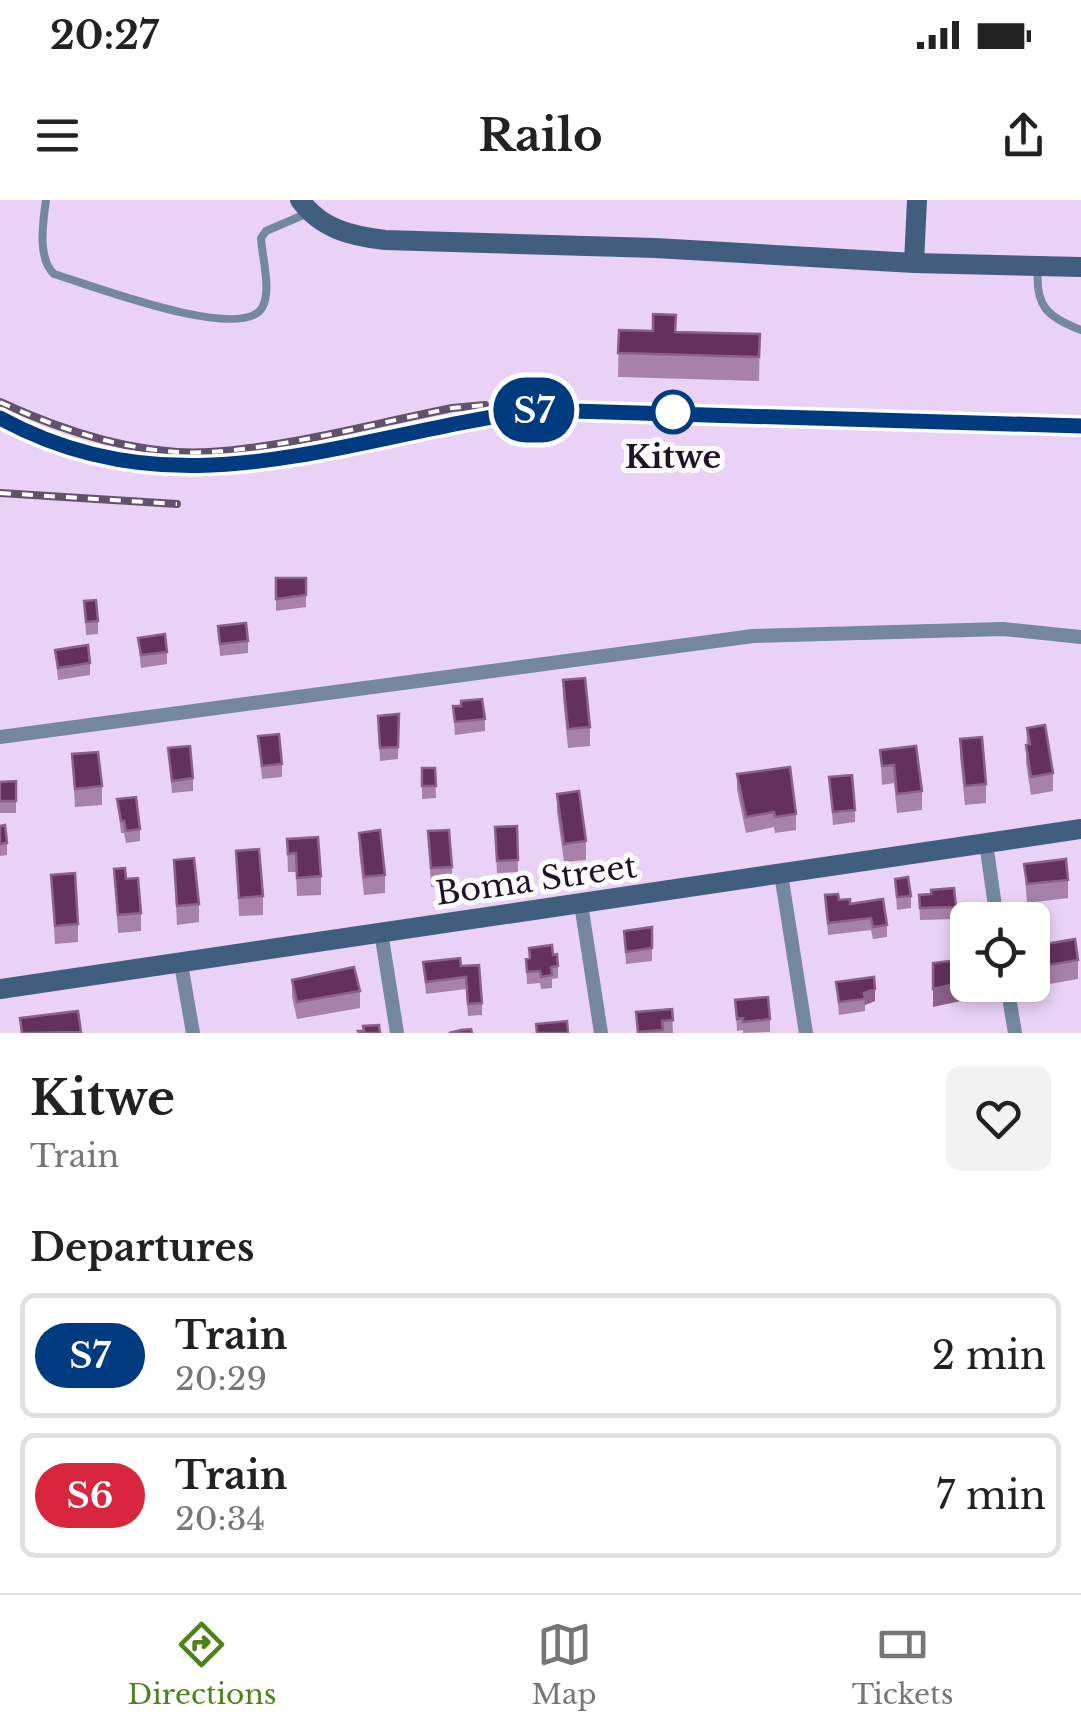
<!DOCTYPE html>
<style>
body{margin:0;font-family:"Libre Baskerville",serif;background:#f2f2f2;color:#222;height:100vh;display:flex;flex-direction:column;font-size:38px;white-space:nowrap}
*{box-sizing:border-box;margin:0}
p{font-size:32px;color:#767676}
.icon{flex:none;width:55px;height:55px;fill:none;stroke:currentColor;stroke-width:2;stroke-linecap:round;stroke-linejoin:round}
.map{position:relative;height:833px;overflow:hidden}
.drawer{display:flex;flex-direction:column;background:#fff;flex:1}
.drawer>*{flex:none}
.badge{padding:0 20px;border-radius:32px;font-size:35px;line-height:65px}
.fabs{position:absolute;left:950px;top:702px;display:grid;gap:20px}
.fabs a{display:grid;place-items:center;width:100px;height:100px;border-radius:15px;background:#fff;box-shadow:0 5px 15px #0003;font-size:50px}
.map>.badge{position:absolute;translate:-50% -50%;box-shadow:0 0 0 5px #fff}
h2{padding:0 30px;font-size:38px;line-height:90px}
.round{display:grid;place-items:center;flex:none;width:105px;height:105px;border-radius:15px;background:#f2f2f2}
.headline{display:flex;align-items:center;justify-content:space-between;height:170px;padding:0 30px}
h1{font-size:48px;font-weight:700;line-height:75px}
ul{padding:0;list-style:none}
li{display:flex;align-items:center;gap:30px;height:125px;margin:0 20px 15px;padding:0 10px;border:5px solid #e0e0e0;border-radius:15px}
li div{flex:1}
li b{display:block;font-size:38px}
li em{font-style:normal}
li .badge{min-width:110px;font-weight:700;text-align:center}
.status{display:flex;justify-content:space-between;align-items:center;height:70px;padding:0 50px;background:#fff;direction:ltr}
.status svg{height:28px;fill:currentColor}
header{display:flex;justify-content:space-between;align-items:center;height:130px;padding:0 30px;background:#fff;font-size:45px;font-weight:700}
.dock{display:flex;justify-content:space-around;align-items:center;height:140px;border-top:2px solid #e0e0e0;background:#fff;font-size:28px;color:#767676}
.dock a{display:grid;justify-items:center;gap:5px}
.dock .selected{color:#4d831a}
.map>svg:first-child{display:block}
</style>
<div class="status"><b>20:27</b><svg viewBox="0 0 49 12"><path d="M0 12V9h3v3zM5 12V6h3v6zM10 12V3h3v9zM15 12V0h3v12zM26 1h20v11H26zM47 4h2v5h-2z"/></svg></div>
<header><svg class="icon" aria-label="menu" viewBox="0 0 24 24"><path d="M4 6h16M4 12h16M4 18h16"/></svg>Railo<svg class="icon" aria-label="share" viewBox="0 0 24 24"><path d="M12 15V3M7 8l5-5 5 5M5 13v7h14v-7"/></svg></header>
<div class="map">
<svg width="1081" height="833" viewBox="0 0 1081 833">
<rect width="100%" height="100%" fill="#e9d2f6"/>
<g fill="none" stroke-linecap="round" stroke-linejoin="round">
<path stroke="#74879e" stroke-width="8" d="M 46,0 C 43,22 37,58 54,74 C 88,84 241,143 262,108 C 272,91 262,57 261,38 L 266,31 L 308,13
M 1038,69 C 1035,106 1047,117 1081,130"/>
<path stroke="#74879e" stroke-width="14" d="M 0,537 L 753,436 L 1003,429 L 1081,437
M 986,643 L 997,720
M 781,674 L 806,833
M 581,704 L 601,833
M 381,732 L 397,833
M 181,764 L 193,833
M 1007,785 L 1015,833"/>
<path stroke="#425e7f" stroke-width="20" d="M 300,0 C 321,29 351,36 385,40 L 655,48 L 914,63 L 1081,67
M 914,63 L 917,0
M 0,789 L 1081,629"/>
<defs>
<path id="rail" d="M 0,202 C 63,231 139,256 209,252 C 290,247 372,224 452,208 L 485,205
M 0,218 C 48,240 100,261 153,265 C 285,275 410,226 539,209 L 1081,226
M 0,293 L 177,304"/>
</defs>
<use href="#rail" stroke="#63516c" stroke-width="8"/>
<use href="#rail" stroke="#fdfdfd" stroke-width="4" stroke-dasharray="11" stroke-linecap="butt"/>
</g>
<path fill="#a682a8" d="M 619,130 L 760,134 L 759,181 L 618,177 Z
M 276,378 L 306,378 L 306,407 L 276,411 Z
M 84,401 L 98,421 L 98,434 L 86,435 Z
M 218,426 L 248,441 L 248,453 L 220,456 Z
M 138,438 L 167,452 L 167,464 L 141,468 Z
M 55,450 L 90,463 L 90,475 L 58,480 Z
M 563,480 L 590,527 L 590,546 L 568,548 L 563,498 Z
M 453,506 L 485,519 L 485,531 L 455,535 Z
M 399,514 L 398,559 L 380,561 L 378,516 Z
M 1027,528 L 1053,573 L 1053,591 L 1031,595 L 1026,563 Z
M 258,536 L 282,564 L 282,577 L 262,579 Z
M 960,539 L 986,584 L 986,603 L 965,605 L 960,557 Z
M 168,548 L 193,578 L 193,591 L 172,593 Z
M 880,550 L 922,591 L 922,610 L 897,613 L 894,583 L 882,585 Z
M 72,554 L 102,586 L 102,605 L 75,607 Z
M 422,568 L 435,568 L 436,598 L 422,599 Z
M 737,574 L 796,614 L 796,630 L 775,633 L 774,627 L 746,633 L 737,590 Z
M 829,577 L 855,610 L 855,622 L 833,625 Z
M 16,581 L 16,613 L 0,613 L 0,582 Z
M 557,594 L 586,641 L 586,660 L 564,662 L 557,612 Z
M 117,599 L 140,629 L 140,641 L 126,643 L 124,633 L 121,633 Z
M 0,626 L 7,643 L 7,655 L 0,656 Z
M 517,626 L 518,672 L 497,673 L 495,627 Z
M 428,631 L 452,667 L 452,685 L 431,687 Z
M 359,633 L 385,675 L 385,693 L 364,695 L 359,651 Z
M 287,639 L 321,676 L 321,695 L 297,696 L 296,672 L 288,672 Z
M 236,651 L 263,696 L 263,715 L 239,716 Z
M 174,660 L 199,704 L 199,722 L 177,725 Z
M 1024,664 L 1068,680 L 1068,698 L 1027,703 Z
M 114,669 L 126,679 L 141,713 L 141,731 L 118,733 Z
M 51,675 L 78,724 L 78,742 L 55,744 Z
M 895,679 L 911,696 L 911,708 L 897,710 Z
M 825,695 L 850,704 L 887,725 L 887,737 L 873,739 L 871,730 L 828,735 Z
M 919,695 L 956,707 L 956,719 L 920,720 Z
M 652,727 L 652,761 L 626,764 L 624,731 Z
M 1034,746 L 1078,760 L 1078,779 L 1038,786 L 1034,765 Z
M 529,748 L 553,755 L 558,766 L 558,778 L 552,779 L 552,788 L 541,789 L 540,783 L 527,784 L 526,759 L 529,758 Z
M 423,762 L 461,766 L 482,803 L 482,815 L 468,816 L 466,789 L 426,794 Z
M 292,780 L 360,791 L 360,808 L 297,819 L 292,797 Z
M 836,782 L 875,801 L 865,805 L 865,811 L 839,815 Z
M 735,800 L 770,819 L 770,832 L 743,833 L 743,830 L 737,831 Z
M 672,809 L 673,833 L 637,833 L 636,812 Z"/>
<path fill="#8b618a" d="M 968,781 L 968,785 L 970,785 L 970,799 L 933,807 L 933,789 Z
M 875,789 L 875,801 L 865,805 L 864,793 Z"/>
<path fill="#63315b" stroke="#8b618a" stroke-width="2.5" d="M 653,114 L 676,115 L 675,132 L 760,134 L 759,157 L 618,153 L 619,130 L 653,131 Z
M 276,378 L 306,378 L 306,395 L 276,399 Z
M 96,400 L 98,421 L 86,422 L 84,401 Z
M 246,423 L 248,441 L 220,444 L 218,426 Z
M 165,434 L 167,452 L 141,455 L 138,438 Z
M 88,445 L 90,463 L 58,468 L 55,450 Z
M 585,478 L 590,527 L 568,529 L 563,480 Z
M 482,499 L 485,519 L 455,522 L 453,506 L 461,506 L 461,501 Z
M 399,514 L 398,547 L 380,548 L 378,516 Z
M 1045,525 L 1053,573 L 1031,577 L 1026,545 L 1030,544 L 1027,528 Z
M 279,534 L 282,564 L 262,566 L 258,536 Z
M 982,537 L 986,584 L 965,586 L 960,539 Z
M 190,546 L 193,578 L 172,581 L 168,548 Z
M 916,546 L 922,591 L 897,594 L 894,565 L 882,566 L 880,550 Z
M 98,552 L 102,586 L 75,589 L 72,554 Z
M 790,567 L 796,614 L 775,617 L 774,612 L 746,617 L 737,574 Z
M 422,568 L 435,568 L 436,586 L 422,586 Z
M 852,575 L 855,610 L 833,612 L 829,577 Z
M 16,581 L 16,601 L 0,601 L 0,582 Z
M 579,591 L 586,641 L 564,644 L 557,594 Z
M 136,597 L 140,629 L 126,631 L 124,621 L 121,621 L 117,599 Z
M 5,625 L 7,643 L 0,644 L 0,626 Z
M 517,626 L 518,660 L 497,661 L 495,627 Z
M 380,630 L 385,675 L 364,677 L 359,633 Z
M 449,630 L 452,667 L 431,668 L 428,631 Z
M 318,637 L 321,676 L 297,678 L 296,653 L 288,654 L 287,639 Z
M 259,649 L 263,696 L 239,698 L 236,651 Z
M 194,658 L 199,704 L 177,706 L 174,660 Z
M 1066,659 L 1068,680 L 1027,684 L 1024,664 Z
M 125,668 L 126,679 L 138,678 L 141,713 L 118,715 L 114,669 Z
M 75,673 L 78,724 L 55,726 L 51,675 Z
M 908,677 L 911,696 L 897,697 L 895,679 Z
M 954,688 L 956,707 L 920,708 L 919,695 L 931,694 L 931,690 Z
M 838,694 L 839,700 L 850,699 L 850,704 L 883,699 L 887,725 L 873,727 L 871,718 L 828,723 L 825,695 Z
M 652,727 L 652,748 L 626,752 L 624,731 Z
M 1075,739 L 1078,760 L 1038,767 L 1034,746 Z
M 552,745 L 553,755 L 557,754 L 558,766 L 551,767 L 552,775 L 541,777 L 540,771 L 527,772 L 526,759 L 530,758 L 529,748 Z
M 460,758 L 461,766 L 479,765 L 482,803 L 468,804 L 466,777 L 426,782 L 423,762 Z
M 967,759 L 968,781 L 933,789 L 933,763 Z
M 354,767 L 360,791 L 297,802 L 292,780 Z
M 874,777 L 875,789 L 864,793 L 865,799 L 839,802 L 836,782 Z
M 768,797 L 770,819 L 743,822 L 743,818 L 737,819 L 735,800 Z
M 672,809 L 673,820 L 662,821 L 663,830 L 638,832 L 636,812 Z
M 78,811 L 81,832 L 22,833 L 20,818 Z
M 567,821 L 568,833 L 537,833 L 536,824 Z
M 379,825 L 380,833 L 359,833 L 358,831 L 364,831 L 363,826 Z
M 471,829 L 472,833 L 449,833 L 461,830 Z"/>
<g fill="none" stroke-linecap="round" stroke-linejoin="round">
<defs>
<path id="line" d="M 0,218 C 182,318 352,233 539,210 L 1081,226"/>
</defs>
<use href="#line" stroke="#fff" stroke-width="22"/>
<use href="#line" stroke="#003b80" stroke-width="15"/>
</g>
<circle fill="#fff" stroke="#003b80" stroke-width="5" cx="673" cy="212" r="20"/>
<g text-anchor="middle" stroke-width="10" stroke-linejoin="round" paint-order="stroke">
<g font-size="32" font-weight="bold" fill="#211228" stroke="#fdfdfd">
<text x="673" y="268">Kitwe</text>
</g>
<g font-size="32" fill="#211228" stroke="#fdfdfd">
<text transform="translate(536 680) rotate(-8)" y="11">Boma Street</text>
</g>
</g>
</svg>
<div class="fabs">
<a><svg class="icon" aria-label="locate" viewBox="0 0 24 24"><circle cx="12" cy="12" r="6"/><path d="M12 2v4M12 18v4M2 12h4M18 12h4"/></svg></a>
</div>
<b class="badge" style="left:534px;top:210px;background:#003b80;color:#fff">S7</b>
</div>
<section class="drawer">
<div class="headline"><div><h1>Kitwe</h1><p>Train</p></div><a class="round"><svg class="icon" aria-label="heart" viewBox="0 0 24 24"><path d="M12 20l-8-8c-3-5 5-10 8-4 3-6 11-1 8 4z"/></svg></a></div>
<h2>Departures</h2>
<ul>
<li><span class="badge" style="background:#003b80;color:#fff">S7</span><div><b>Train</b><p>20:29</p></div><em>2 min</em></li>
<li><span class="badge" style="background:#d7263d;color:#fff">S6</span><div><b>Train</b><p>20:34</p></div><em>7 min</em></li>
</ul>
</section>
<nav class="dock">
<a class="selected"><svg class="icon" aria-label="directions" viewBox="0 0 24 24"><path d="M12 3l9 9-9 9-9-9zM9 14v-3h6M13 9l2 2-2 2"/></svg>Directions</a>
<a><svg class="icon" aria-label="map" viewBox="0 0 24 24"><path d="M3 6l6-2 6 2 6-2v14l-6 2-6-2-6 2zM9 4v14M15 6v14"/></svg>Map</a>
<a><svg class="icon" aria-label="tickets" viewBox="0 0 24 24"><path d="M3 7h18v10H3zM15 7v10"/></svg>Tickets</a>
</nav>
